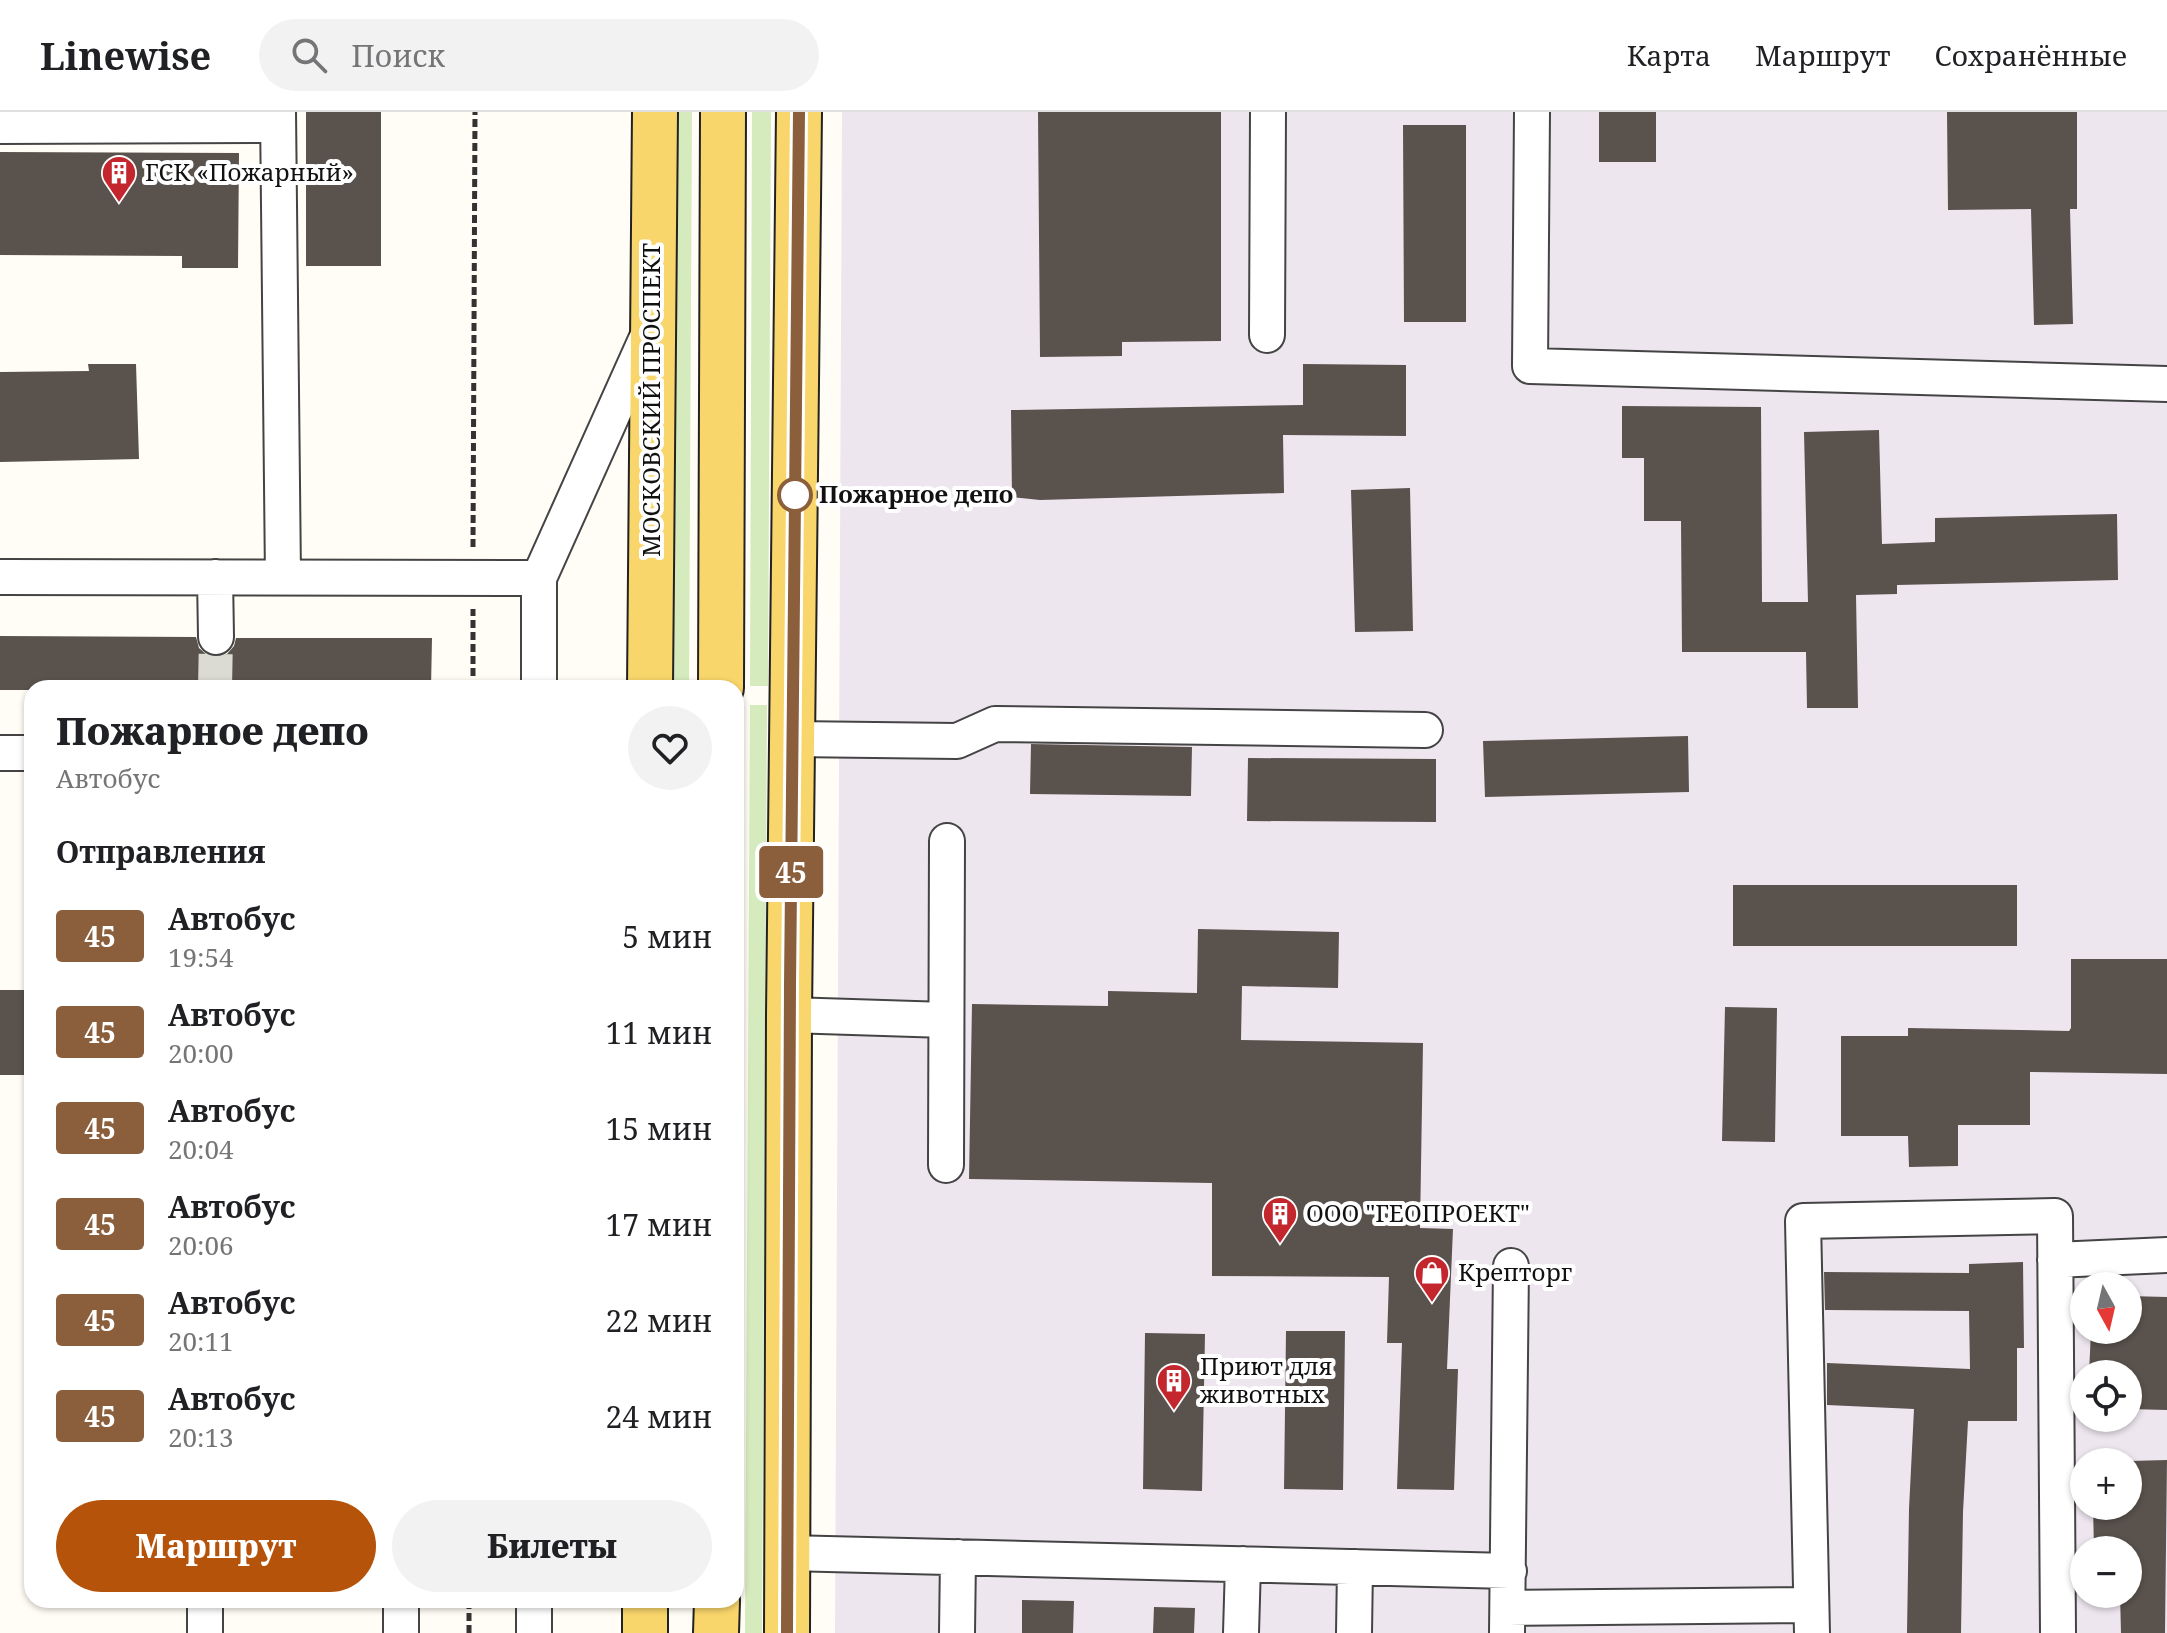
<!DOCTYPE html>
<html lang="ru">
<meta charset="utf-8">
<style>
body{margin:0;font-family:"Noto Serif",serif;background:#f2f2f2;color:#202124;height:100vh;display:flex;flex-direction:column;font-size:30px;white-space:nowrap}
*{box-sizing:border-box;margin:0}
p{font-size:26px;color:#757577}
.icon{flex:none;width:44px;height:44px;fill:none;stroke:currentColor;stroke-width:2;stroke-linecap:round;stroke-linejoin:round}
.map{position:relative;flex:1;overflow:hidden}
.panel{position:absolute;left:24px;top:568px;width:720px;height:928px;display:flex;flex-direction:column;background:#fff;border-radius:24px;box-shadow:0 2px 6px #0004}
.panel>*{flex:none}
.badge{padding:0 16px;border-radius:6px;font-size:28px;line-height:52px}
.needle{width:52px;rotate:172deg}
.tools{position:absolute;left:2070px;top:1160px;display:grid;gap:16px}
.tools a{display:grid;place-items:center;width:72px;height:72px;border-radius:50%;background:#fff;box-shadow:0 2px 6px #0004;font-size:40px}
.map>.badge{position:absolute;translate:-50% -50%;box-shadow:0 0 0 4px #fff}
h2{padding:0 32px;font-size:30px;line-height:72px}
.round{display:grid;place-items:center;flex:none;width:84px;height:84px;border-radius:42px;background:#f2f2f2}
.overview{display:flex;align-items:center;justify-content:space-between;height:136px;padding:0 32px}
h1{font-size:38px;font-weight:800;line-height:60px}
.action{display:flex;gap:16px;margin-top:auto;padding:16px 32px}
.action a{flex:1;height:92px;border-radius:48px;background:#b45309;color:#fff;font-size:32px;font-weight:800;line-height:92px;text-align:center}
.action a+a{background:#f2f2f2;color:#202124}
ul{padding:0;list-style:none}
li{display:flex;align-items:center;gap:24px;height:96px;padding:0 32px}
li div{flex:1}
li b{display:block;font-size:30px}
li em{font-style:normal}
li .badge{min-width:88px;font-weight:700;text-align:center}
header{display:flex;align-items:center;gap:48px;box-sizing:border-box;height:112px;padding:0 40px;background:#fff;border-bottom:2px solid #e0e0e0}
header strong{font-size:38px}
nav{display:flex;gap:44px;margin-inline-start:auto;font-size:28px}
.search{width:560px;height:72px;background:#f2f2f2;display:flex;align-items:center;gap:20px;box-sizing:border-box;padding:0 28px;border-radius:44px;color:#757577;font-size:30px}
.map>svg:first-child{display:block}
</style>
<header>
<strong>Linewise</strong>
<div class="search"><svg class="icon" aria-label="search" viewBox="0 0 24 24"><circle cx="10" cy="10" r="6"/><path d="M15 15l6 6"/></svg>Поиск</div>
<nav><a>Карта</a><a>Маршрут</a><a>Сохранённые</a></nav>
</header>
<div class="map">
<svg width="2167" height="1521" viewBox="0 0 2167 1521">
<rect width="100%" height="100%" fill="#fffdf5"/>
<path fill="#eee6ef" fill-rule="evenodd" d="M 842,0 L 2167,0 L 2167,1521 L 835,1521 ZM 2084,1174 L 2128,1174 L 2128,1218 L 2084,1218 ZM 2084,1262 L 2128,1262 L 2128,1306 L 2084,1306 ZM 2084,1350 L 2128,1350 L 2128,1394 L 2084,1394 ZM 2084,1438 L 2128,1438 L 2128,1482 L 2084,1482 Z"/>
<path fill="#d5ebbd" d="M 673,0 L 692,0 L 689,575 L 670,575 Z
M 752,0 L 771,0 L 768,574 L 750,574 Z
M 750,593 L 767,593 L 762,1521 L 745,1521 Z"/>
<path fill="#5a524d" d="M 306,0 L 381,0 L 381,154 L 306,154 Z
M 1038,0 L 1221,0 L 1221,229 L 1122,230 L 1122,244 L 1040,245 Z
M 1599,0 L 1656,0 L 1656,50 L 1599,50 Z
M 1947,0 L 2077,0 L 2077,97 L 2070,97 L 2073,212 L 2034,213 L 2031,97 L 1948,98 Z
M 1403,13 L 1466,13 L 1466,210 L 1404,210 Z
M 0,40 L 239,41 L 238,156 L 182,156 L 182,144 L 0,143 Z
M 88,252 L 136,252 L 139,347 L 0,350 L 0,260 L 89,259 Z
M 1303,252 L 1406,253 L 1406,324 L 1283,323 L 1284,381 L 1040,388 L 1012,385 L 1011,298 L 1303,293 Z
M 1622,294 L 1761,295 L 1762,490 L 1808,490 L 1804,320 L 1879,318 L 1882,432 L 1935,430 L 1935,406 L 2117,402 L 2118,468 L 1897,473 L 1897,482 L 1856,483 L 1858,596 L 1807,596 L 1806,540 L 1682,540 L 1681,409 L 1644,409 L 1644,346 L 1622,346 Z
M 1410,376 L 1413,519 L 1355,520 L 1351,378 Z
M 0,524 L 196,525 L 199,536 L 207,543 L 216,545 L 227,542 L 234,534 L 236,526 L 432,526 L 431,576 L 32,576 L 32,578 L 0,578 Z
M 1688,624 L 1689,680 L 1485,685 L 1483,629 Z
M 1031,632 L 1192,635 L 1191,684 L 1030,682 Z
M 1248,646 L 1436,647 L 1436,710 L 1247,709 Z
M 1733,773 L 2017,773 L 2017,834 L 1733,834 Z
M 1198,817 L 1339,820 L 1338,876 L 1242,874 L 1241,928 L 1423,931 L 1420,1116 L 1453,1117 L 1447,1257 L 1458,1257 L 1454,1378 L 1397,1377 L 1402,1231 L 1387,1231 L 1389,1165 L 1212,1164 L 1212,1071 L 969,1067 L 972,892 L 1108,894 L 1108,879 L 1197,881 Z
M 2071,847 L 2167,847 L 2167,962 L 2030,960 L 2030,1013 L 1958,1013 L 1958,1054 L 1909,1055 L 1908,1024 L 1841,1024 L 1841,924 L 1908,924 L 1908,916 L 2069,919 L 2071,916 Z
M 0,878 L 32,878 L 32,963 L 0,963 Z
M 1725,895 L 1777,896 L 1775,1030 L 1722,1029 Z
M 2023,1150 L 2024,1236 L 2017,1236 L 2017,1309 L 1968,1309 L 1963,1400 L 1961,1521 L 1907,1521 L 1909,1397 L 1914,1297 L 1827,1293 L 1827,1251 L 1970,1257 L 1969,1199 L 1825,1198 L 1824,1160 L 1969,1161 L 1969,1152 Z
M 2128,1184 L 2167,1185 L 2167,1298 L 2128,1297 L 2128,1262 L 2089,1262 L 2091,1218 L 2128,1218 Z
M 1286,1219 L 1345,1219 L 1343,1378 L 1284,1377 Z
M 1145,1221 L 1205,1222 L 1202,1379 L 1143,1377 Z
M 2167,1348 L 2165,1521 L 2121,1521 L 2120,1482 L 2128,1482 L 2128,1438 L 2094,1438 L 2093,1394 L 2128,1394 L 2128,1350 L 2092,1350 Z
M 1022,1488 L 1074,1489 L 1073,1521 L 1022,1521 Z
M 1154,1495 L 1195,1496 L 1194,1521 L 1153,1521 Z"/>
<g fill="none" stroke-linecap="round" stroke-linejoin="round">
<path stroke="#dbdad3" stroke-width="34" stroke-dasharray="34 17" stroke-linecap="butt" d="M 215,576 L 216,525"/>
<defs>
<path id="minor" d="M 278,0 L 283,465
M 1532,0 L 1530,254 L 2167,272
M 0,14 L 278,13
M 1267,223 L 1268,0
M 0,465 L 539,466
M 215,465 L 216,525
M 539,576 L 539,466 L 649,221
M 792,627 L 957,629 L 995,612 L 1425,618
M 0,641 L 32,641
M 789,903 L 946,908
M 946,1053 L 947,729
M 2055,1148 L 2167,1143
M 787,1441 L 1509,1459
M 205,1488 L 205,1521
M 401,1488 L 401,1521
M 1508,1496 L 1811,1493
M 534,1521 L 534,1488
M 957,1521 L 958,1445
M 1241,1521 L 1243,1452
M 1354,1521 L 1355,1455
M 1507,1521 L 1511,1154
M 1812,1521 L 1803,1109 L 2055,1104 L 2058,1521"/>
<path id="major" d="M 650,576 L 655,0
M 721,576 L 723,0
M 645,1521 L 645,1488
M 716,1521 L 717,1488
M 787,1521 L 789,903 L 799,0"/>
</defs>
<use href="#minor" stroke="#444" stroke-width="38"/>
<use href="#major" stroke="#222" stroke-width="48"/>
<path stroke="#333" stroke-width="5" stroke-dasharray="8 4" stroke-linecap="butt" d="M 473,435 L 475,0
M 473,576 L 473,497
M 469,1521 L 469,1488"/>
<use href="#minor" stroke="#fff" stroke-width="34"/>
<use href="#major" stroke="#f9d66b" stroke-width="44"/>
</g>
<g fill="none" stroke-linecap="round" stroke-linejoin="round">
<defs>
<path id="line" d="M 787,1521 L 790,873 L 799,0"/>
</defs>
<use href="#line" stroke="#fff" stroke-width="18"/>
<use href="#line" stroke="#8b5e3c" stroke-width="12"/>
</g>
<defs>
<symbol id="building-pin" viewBox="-11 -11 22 30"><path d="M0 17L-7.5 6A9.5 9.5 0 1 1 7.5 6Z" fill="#c4262e" stroke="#fff"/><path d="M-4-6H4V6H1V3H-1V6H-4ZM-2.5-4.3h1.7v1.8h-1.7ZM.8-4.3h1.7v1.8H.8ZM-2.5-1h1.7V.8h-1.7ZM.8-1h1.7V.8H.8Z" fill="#fff"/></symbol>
<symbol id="shop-pin" viewBox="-11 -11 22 30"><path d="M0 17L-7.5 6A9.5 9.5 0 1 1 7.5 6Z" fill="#c4262e" stroke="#fff"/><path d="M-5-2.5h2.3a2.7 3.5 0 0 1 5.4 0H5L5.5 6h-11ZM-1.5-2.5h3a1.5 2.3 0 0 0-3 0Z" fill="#fff"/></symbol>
</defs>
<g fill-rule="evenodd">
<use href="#building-pin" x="99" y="41" width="40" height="54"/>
<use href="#building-pin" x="1260" y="1082" width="40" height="54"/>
<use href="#shop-pin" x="1412" y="1141" width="40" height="54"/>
<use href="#building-pin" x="1154" y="1249" width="40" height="54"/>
</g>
<circle fill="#fff" stroke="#8b5e3c" stroke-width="4" cx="795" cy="383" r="16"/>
<g text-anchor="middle" stroke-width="8" stroke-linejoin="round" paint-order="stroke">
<g font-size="24" fill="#111" stroke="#fff" text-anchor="start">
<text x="145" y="69">ГСК «Пожарный»</text>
<text x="1306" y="1110">ООО "ГЕОПРОЕКТ"</text>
<text x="1458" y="1169">Крепторг</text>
<text x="1200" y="1263">Приют для<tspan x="1200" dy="28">животных</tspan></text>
</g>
<g font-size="24" fill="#111" stroke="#fff">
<text transform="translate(652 288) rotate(-90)" y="8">МОСКОВСКИЙ ПРОСПЕКТ</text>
</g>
<g font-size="24" font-weight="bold" fill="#111" stroke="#fff" text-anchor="start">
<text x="819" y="391">Пожарное депо</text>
</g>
</g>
</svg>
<div class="tools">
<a><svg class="needle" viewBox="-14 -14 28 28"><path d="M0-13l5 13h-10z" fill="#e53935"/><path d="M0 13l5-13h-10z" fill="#757577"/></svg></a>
<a><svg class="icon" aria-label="locate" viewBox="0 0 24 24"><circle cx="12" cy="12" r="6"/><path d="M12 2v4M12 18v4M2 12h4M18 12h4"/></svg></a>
<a>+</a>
<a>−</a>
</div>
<b class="badge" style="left:791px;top:760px;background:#8b5e3c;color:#fff">45</b>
<section class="panel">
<div class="overview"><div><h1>Пожарное депо</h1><p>Автобус</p></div><a class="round"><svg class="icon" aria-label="heart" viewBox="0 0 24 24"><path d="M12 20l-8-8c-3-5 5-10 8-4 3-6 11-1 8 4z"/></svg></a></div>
<h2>Отправления</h2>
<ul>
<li><span class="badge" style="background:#8b5e3c;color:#fff">45</span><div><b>Автобус</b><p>19:54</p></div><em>5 мин</em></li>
<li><span class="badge" style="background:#8b5e3c;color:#fff">45</span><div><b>Автобус</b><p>20:00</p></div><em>11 мин</em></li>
<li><span class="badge" style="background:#8b5e3c;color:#fff">45</span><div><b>Автобус</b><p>20:04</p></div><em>15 мин</em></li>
<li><span class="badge" style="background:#8b5e3c;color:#fff">45</span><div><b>Автобус</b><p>20:06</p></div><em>17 мин</em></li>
<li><span class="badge" style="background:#8b5e3c;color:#fff">45</span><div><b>Автобус</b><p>20:11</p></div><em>22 мин</em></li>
<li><span class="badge" style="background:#8b5e3c;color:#fff">45</span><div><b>Автобус</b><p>20:13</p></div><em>24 мин</em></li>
</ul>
<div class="action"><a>Маршрут</a><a>Билеты</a></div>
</section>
</div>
